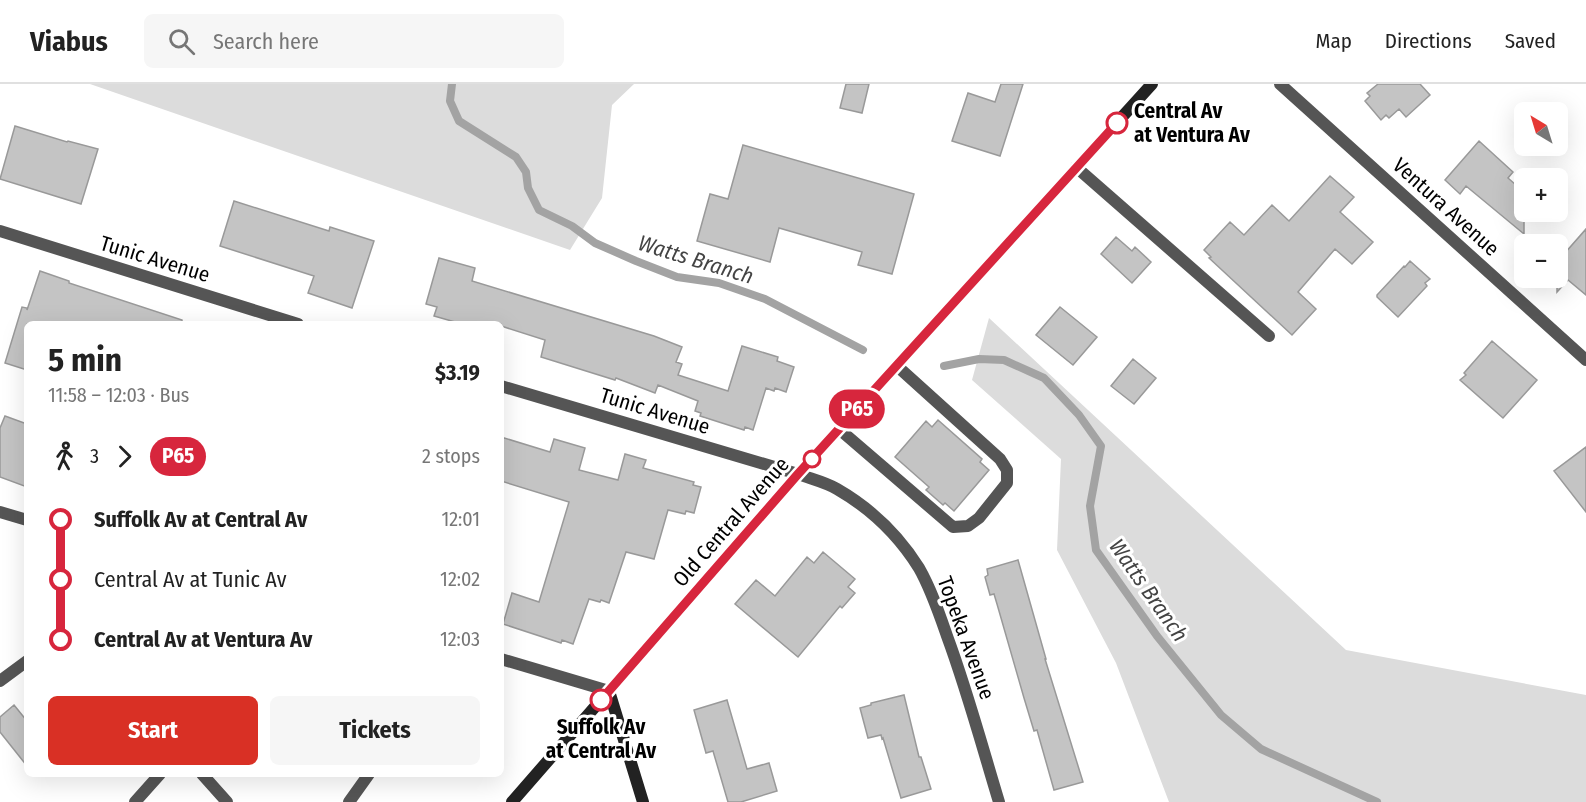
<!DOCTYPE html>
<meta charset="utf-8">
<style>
body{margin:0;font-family:"Fira Sans Condensed",sans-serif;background:#f6f6f6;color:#222;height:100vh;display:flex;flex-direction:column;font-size:22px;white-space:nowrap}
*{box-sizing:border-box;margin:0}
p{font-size:20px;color:#767676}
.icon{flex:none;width:33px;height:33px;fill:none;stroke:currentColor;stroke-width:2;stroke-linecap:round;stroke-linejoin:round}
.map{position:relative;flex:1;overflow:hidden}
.drawer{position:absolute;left:24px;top:237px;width:480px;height:456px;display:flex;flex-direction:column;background:#fff;border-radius:9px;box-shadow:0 6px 24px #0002}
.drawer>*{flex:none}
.badge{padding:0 12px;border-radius:20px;font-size:21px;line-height:39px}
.needle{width:39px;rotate:322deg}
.controls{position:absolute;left:1514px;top:18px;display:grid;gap:12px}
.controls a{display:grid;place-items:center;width:54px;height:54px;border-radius:9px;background:#fff;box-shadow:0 6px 24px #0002;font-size:30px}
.map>.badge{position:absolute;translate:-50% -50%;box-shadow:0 0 0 3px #fff}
.legs{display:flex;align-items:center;gap:9px;height:66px;padding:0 24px;font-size:20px}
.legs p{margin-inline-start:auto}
.headline{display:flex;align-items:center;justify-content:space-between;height:102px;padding:0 24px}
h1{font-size:33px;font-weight:700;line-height:45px}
.button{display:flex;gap:12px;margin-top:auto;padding:12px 24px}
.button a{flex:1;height:69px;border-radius:9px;background:#d93025;color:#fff;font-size:24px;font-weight:700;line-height:69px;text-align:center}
.button a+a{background:#f6f6f6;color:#222}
ul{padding:0 24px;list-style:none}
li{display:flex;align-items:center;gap:21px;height:60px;font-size:22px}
li i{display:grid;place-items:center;width:9px;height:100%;margin:0 8px;background:currentColor}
li i::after{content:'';width:15px;height:15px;margin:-8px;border:4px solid;border-radius:50%;background:#fff}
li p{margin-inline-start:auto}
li:first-child i{background:linear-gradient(#0000 50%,currentColor 0)}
li:last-child i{background:linear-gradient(currentColor 50%,#0000 0)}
header{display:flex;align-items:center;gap:36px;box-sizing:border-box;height:84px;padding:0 30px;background:#fff;border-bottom:2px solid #e0e0e0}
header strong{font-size:28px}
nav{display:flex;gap:33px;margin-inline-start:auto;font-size:21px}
.search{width:420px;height:54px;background:#f6f6f6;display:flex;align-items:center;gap:15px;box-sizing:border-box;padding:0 21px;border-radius:9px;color:#767676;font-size:22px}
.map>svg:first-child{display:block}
</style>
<header>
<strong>Viabus</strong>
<div class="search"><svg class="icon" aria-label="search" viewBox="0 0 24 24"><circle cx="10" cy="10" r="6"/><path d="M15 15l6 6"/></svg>Search here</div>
<nav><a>Map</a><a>Directions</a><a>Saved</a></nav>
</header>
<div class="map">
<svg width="1586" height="718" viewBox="0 0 1586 718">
<rect width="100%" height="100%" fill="#fff"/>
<path fill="#dcdcdc" d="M 90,0 L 634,0 L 612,21 L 602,114 L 570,166 Z
M 989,234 L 1346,566 L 1586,611 L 1586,718 L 1169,718 L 1116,579 L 1057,466 L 1061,375 L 972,296 Z"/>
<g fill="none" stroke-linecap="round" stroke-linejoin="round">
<path stroke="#a3a3a3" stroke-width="8" d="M 452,0 L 450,17 L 459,37 L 516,73 L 526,88 L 528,104 L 539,126 L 572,142 L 595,159 L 636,177 L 677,193 L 719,199 L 765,215 L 863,266
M 944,282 L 979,275 L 1004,276 L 1044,294 L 1079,331 L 1101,362 L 1090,422 L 1096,466 L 1157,552 L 1221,631 L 1261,665 L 1377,718"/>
</g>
<path fill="#c4c4c4" stroke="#999" stroke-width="1.5" d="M 846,0 L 869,0 L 862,29 L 840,24 Z
M 1001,0 L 1023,0 L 1000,72 L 952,57 L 968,9 L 995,18 Z
M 1378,0 L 1420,0 L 1430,11 L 1406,33 L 1399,25 L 1389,34 L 1386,31 L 1381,36 L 1365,17 L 1370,12 L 1367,9 Z
M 15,42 L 67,58 L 68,57 L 98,65 L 81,120 L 0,95 Z
M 1479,57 L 1513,88 L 1508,94 L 1524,108 L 1524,150 L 1466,102 L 1460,110 L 1445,96 Z
M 743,61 L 914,110 L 892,190 L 858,181 L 862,168 L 779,144 L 770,178 L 697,157 L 710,110 L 728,115 Z
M 1330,92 L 1354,113 L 1340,128 L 1373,158 L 1352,180 L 1335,165 L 1298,208 L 1316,225 L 1292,251 L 1209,174 L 1211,173 L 1204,166 L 1230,138 L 1244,151 L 1272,121 L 1289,137 Z
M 234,117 L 329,147 L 330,143 L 374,157 L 352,224 L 308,209 L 314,192 L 220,162 Z
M 1586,145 L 1586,211 L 1568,196 L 1557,208 L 1557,178 Z
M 1116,153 L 1132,167 L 1135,163 L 1151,178 L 1132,199 L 1101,170 Z
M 439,174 L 475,184 L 472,197 L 654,252 L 682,263 L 676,278 L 682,280 L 678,291 L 728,307 L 742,262 L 778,273 L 777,277 L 794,283 L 786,308 L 775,304 L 774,307 L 766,304 L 753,346 L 745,343 L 744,346 L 700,332 L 701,329 L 695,327 L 698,317 L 658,301 L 655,309 L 616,294 L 615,296 L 541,273 L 545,256 L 501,242 L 501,240 L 462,240 L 434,232 L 437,223 L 426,220 Z
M 1410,177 L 1430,195 L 1425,199 L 1427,202 L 1398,233 L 1377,213 L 1377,211 L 1404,182 L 1405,183 Z
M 40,187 L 69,197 L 69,199 L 182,236 L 182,240 L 27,240 L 27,286 L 5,279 L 22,223 L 27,224 L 27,226 Z
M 1060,223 L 1097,253 L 1073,281 L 1036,251 Z
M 1492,257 L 1537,296 L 1503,334 L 1460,296 L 1466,291 L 1464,289 Z
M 1133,275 L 1156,294 L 1134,320 L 1111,302 Z
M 5,332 L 27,340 L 27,403 L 0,393 L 0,344 Z
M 938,336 L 982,375 L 980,378 L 989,386 L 954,427 L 945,419 L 943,421 L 926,406 L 929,403 L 895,373 L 926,337 L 932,343 Z
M 501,353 L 550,368 L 554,355 L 585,364 L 579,386 L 618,396 L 625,370 L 646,376 L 643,384 L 694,398 L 693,401 L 701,403 L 694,429 L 686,427 L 685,430 L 668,426 L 654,475 L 626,468 L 609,519 L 601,516 L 600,518 L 589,515 L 573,560 L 562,556 L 561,559 L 503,540 L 512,509 L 539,518 L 569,418 L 501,397 Z
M 1586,363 L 1586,428 L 1554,387 Z
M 823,468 L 855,495 L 848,503 L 855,509 L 842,524 L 840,522 L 798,573 L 735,520 L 756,496 L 775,512 L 807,473 L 814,479 Z
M 1018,476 L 1046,575 L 1045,575 L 1083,698 L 1054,706 L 1037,646 L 1034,647 L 1024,614 L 997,520 L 994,510 L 990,511 L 985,493 L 988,491 L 987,485 Z
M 904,611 L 919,673 L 921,673 L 931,705 L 901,714 L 883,654 L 882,655 L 881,651 L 868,654 L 860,624 L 871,621 L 871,619 Z
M 727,616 L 747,685 L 769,679 L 777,707 L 741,718 L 728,718 L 713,667 L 706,669 L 694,626 Z
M 14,621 L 27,637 L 27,682 L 0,648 L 0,633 Z"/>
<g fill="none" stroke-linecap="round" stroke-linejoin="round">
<path stroke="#555" stroke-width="12" d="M 1076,83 L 1269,252
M 839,345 L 953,443 L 968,442 L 979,434 L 1007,399 L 1007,386 L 1000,375 L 897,282
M 202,690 L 227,718
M 349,718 L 369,690"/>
<path stroke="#555" stroke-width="12" d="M 1280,0 L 1586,276
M 0,147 L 298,240
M 501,302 L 798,390 C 811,395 825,398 837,405 C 870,424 899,452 919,484 C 931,505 939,529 947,552 C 967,606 982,662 999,718
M 0,428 L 27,436
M 501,575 L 609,607
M 0,597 L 27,577
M 135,718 L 160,690"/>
<path stroke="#222" stroke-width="12" d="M 609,607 L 643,718
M 512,718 L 798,390 L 1152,0"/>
</g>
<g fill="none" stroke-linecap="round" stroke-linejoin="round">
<defs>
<path id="line-1" d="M 601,616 L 798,390 L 1117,39"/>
</defs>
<use href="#line-1" stroke="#fff" stroke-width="14"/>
<use href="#line-1" stroke="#d7263d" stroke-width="9"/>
</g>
<g fill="#fff" stroke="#d7263d" stroke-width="3">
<circle cx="1117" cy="39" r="10"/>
<circle cx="812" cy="375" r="8"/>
<circle cx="601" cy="616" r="10"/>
</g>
<g text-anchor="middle" stroke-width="6" stroke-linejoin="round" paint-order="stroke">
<g font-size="21" font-weight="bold" fill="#000" stroke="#fff" text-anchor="start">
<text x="1134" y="34">Central Av<tspan x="1134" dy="24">at Ventura Av</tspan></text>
<text x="601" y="650" text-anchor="middle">Suffolk Av<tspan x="601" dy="24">at Central Av</tspan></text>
</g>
<g font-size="21" fill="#000" stroke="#fff">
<text transform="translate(1446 123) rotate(42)" y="7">Ventura Avenue</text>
<text transform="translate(155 175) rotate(17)" y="7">Tunic Avenue</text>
<text transform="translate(655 327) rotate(17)" y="7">Tunic Avenue</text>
<text transform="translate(731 438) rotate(-49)" y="7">Old Central Avenue</text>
<text transform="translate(966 554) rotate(70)" y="7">Topeka Avenue</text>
</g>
<g font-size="22" font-style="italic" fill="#444" stroke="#fff">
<text transform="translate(696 175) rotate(17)" y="8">Watts Branch</text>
<text transform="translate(1149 506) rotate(55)" y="8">Watts Branch</text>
</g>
</g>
</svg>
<div class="controls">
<a><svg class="needle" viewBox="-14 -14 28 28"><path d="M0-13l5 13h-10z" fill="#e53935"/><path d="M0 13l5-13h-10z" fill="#767676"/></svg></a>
<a>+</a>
<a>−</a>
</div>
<b class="badge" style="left:857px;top:325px;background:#d7263d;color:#fff">P65</b>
<section class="drawer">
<div class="headline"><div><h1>5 min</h1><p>11:58 – 12:03 · Bus</p></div><b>$3.19</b></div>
<div class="legs"><svg class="icon" aria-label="walk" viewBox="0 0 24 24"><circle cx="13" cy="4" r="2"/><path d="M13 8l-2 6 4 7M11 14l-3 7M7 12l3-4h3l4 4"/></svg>3<svg class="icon" aria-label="forward" viewBox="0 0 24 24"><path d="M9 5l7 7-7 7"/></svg><b class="badge" style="background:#d7263d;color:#fff">P65</b><p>2 stops</p></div>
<ul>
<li><i style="color:#d7263d"></i><b>Suffolk Av at Central Av</b><p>12:01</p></li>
<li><i style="color:#d7263d"></i><span>Central Av at Tunic Av</span><p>12:02</p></li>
<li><i style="color:#d7263d"></i><b>Central Av at Ventura Av</b><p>12:03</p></li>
</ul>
<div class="button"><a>Start</a><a>Tickets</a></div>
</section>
</div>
